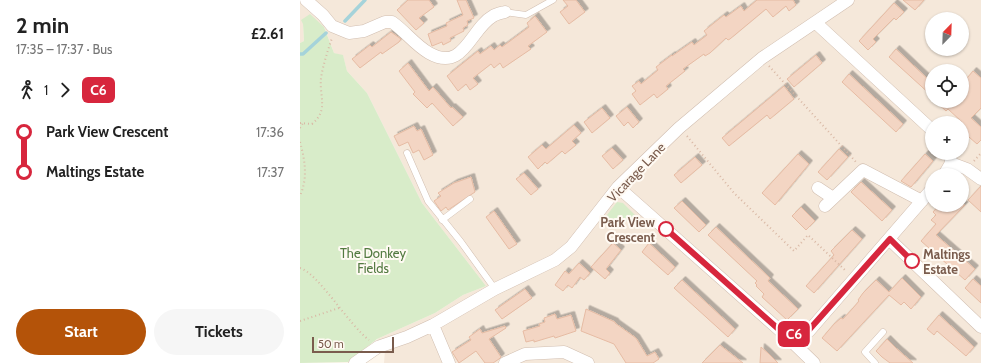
<!DOCTYPE html>
<meta charset="utf-8">
<style>
body{margin:0;font-family:Cabin,sans-serif;background:#f6f6f6;color:#222;height:100vh;display:flex;flex-direction:column;font-size:15px;white-space:nowrap}
*{box-sizing:border-box;margin:0}
p{font-size:13px;color:#767676}
.icon{flex:none;width:22px;height:22px;fill:none;stroke:currentColor;stroke-width:2;stroke-linecap:round;stroke-linejoin:round}
.map{position:relative;flex:1;overflow:hidden}
.side{display:flex;flex-direction:column;background:#fff;width:300px}
.side>*{flex:none}
.badge{padding:0 8px;border-radius:6px;font-size:14px;line-height:26px}
.needle{width:26px;rotate:23deg}
.buttons{position:absolute;left:625px;top:12px;display:grid;gap:8px}
.buttons a{display:grid;place-items:center;width:44px;height:44px;border-radius:50%;background:#fff;box-shadow:0 1px 3px #0004;font-size:20px}
.scale{position:absolute;left:12px;bottom:10px;width:82px;box-sizing:border-box;padding-left:4px;border:2px solid #7a5c4d;border-top:0;font-size:11px;line-height:14px;white-space:nowrap;color:#7a5c4d;-webkit-text-stroke:3px #fffaf3;paint-order:stroke}
.map>.badge{position:absolute;translate:-50% -50%;box-shadow:0 0 0 2px #fff}
.legs{display:flex;align-items:center;gap:6px;height:44px;padding:0 16px;font-size:13px}
.legs p{margin-inline-start:auto}
.headline{display:flex;align-items:center;justify-content:space-between;height:68px;padding:0 16px}
h1{font-size:22px;font-weight:700;line-height:30px}
.action{display:flex;gap:8px;margin-top:auto;padding:8px 16px}
.action a{flex:1;height:46px;border-radius:24px;background:#b45309;color:#fff;font-size:16px;font-weight:700;line-height:46px;text-align:center}
.action a+a{background:#f6f6f6;color:#222}
ul{padding:0 16px;list-style:none}
li{display:flex;align-items:center;gap:14px;height:40px;font-size:15px}
li i{display:grid;place-items:center;width:6px;height:100%;margin:0 5px;background:currentColor}
li i::after{content:'';width:10px;height:10px;margin:-5px;border:3px solid;border-radius:50%;background:#fff}
li p{margin-inline-start:auto}
li:first-child i{background:linear-gradient(#0000 50%,currentColor 0)}
li:last-child i{background:linear-gradient(currentColor 50%,#0000 0)}
main{display:flex;flex:1;min-height:0}
.map>svg:first-child{display:block}
</style>
<main>
<section class="side">
<div class="headline"><div><h1>2 min</h1><p>17:35 – 17:37 · Bus</p></div><b>£2.61</b></div>
<div class="legs"><svg class="icon" aria-label="walk" viewBox="0 0 24 24"><circle cx="13" cy="4" r="2"/><path d="M13 8l-2 6 4 7M11 14l-3 7M7 12l3-4h3l4 4"/></svg>1<svg class="icon" aria-label="forward" viewBox="0 0 24 24"><path d="M9 5l7 7-7 7"/></svg><b class="badge" style="background:#d7263d;color:#fff">C6</b></div>
<ul>
<li><i style="color:#d7263d"></i><b>Park View Crescent</b><p>17:36</p></li>
<li><i style="color:#d7263d"></i><b>Maltings Estate</b><p>17:37</p></li>
</ul>
<div class="action"><a>Start</a><a>Tickets</a></div>
</section>
<div class="map">
<svg width="681" height="363" viewBox="0 0 681 363">
<defs>
<filter id="shadow"><feDropShadow dx="3.5" dy="-3.5" stdDeviation="0" flood-color="#0004"/></filter>
</defs>
<rect width="100%" height="100%" fill="#fdf6ec"/>
<path fill="#f5e8da" fill-rule="evenodd" d="M 0,0 L 681,0 L 681,363 L 84,363 L 85,350 L 77,339 L 135,313 L 163,295 L 186,286 L 122,203 L 67,93 L 47,71 L 43,56 L 34,53 L 24,27 L 3,24 L 4,41 L 0,43 ZM 632,19 L 662,19 L 662,49 L 632,49 ZM 632,71 L 662,71 L 662,101 L 632,101 ZM 632,123 L 662,123 L 662,153 L 632,153 ZM 632,175 L 662,175 L 662,205 L 632,205 Z"/>
<path fill="#d8ecc9" d="M 10,14 L 24,27 L 34,53 L 43,55 L 47,71 L 67,93 L 122,203 L 186,286 L 163,295 L 135,313 L 77,339 L 48,362 L 0,363 L 0,43 L 4,41 L 3,24 L 1,20 Z
M 317,202 L 323,203 L 338,218 L 335,221 L 308,221 L 303,226 L 300,224 Z"/>
<g fill="none" stroke-linecap="round" stroke-linejoin="round">
<path stroke="#a5d3da" stroke-width="3.5" d="M 45,21 L 65,0
M 0,54 L 3,54 L 26,33"/>
</g>
<path fill="#f3d5c3" stroke="#e6bba3" filter="url(#shadow)" d="M 108,0 L 129,0 L 134,7 L 119,18 L 124,23 L 116,30 L 97,10 Z
M 157,0 L 166,0 L 174,18 L 167,21 L 168,25 L 163,28 L 164,31 L 150,38 L 151,41 L 143,45 L 142,42 L 132,46 L 128,34 L 147,26 L 146,23 L 163,15 Z
M 263,0 L 276,0 L 285,12 L 269,24 L 260,12 L 268,6 Z
M 457,0 L 493,0 L 496,5 L 489,11 L 486,6 L 473,17 L 466,9 L 430,39 L 428,40 L 426,38 L 410,53 L 405,56 L 404,54 L 383,69 L 385,71 L 366,86 L 368,89 L 357,98 L 354,94 L 340,105 L 332,94 L 336,91 L 332,86 L 339,81 L 341,84 L 358,70 L 356,67 L 372,55 L 372,56 L 392,42 L 394,45 L 407,35 L 404,31 L 424,15 L 426,17 L 441,6 L 444,11 Z
M 603,0 L 624,0 L 615,10 Z
M 594,3 L 604,12 L 596,20 L 594,18 L 573,39 L 576,42 L 568,50 L 559,41 Z
M 235,16 L 247,32 L 228,46 L 231,49 L 203,68 L 200,63 L 194,68 L 191,64 L 173,78 L 178,84 L 170,90 L 166,84 L 158,91 L 147,76 L 178,51 L 180,54 L 191,46 L 194,50 L 200,45 L 202,47 L 229,27 L 227,23 Z
M 91,32 L 101,39 L 99,42 L 82,54 L 81,52 L 60,68 L 52,59 L 70,45 L 72,47 Z
M 596,49 L 632,83 L 632,96 L 589,57 Z
M 516,55 L 522,63 L 494,87 L 487,79 Z
M 108,63 L 129,91 L 133,87 L 151,108 L 152,107 L 163,117 L 153,126 L 132,103 L 127,108 L 113,94 L 115,92 L 99,71 Z
M 673,71 L 681,78 L 681,108 L 671,118 L 681,127 L 681,140 L 677,144 L 662,131 L 662,122 L 648,109 L 646,111 L 635,101 L 662,101 L 662,84 Z
M 549,74 L 603,124 L 596,132 L 542,82 Z
M 484,86 L 494,99 L 470,119 L 467,115 L 429,146 L 422,138 Z
M 327,107 L 339,122 L 333,128 L 328,122 L 324,126 L 316,116 Z
M 302,108 L 310,118 L 292,133 L 284,122 Z
M 274,125 L 281,133 L 272,141 L 276,145 L 265,154 L 262,151 L 247,164 L 245,162 L 238,169 L 228,157 L 242,145 L 246,149 Z
M 114,126 L 117,131 L 121,129 L 133,155 L 124,160 L 119,150 L 113,153 L 108,142 L 99,146 L 94,136 Z
M 312,148 L 323,160 L 313,169 L 302,156 Z
M 539,149 L 548,157 L 527,180 L 518,172 Z
M 498,154 L 509,164 L 475,205 L 462,193 Z
M 625,154 L 633,161 L 611,187 L 601,181 Z
M 395,157 L 402,165 L 381,183 L 374,175 Z
M 224,173 L 238,189 L 231,195 L 216,179 Z
M 171,177 L 175,192 L 148,210 L 146,207 L 141,211 L 134,201 L 141,196 L 138,193 L 154,183 Z
M 561,182 L 592,210 L 582,221 L 551,192 Z
M 681,186 L 681,212 L 668,200 Z
M 382,201 L 406,225 L 399,232 L 374,208 Z
M 639,205 L 665,205 L 636,235 L 675,269 L 665,280 L 621,241 L 636,224 L 631,220 L 636,215 L 633,212 Z
M 501,207 L 515,221 L 506,230 L 492,216 Z
M 194,211 L 217,244 L 209,249 L 186,217 Z
M 416,227 L 470,278 L 468,281 L 498,309 L 487,320 L 462,297 L 464,294 L 456,286 L 457,285 L 455,283 L 457,281 L 408,235 Z
M 552,230 L 562,239 L 514,293 L 506,286 L 534,255 L 531,251 Z
M 313,243 L 321,250 L 306,269 L 310,273 L 305,279 L 291,267 Z
M 349,243 L 375,267 L 368,275 L 342,252 Z
M 279,263 L 290,273 L 284,280 L 280,277 L 272,288 L 268,285 L 263,291 L 255,285 L 265,271 L 269,274 Z
M 602,278 L 621,297 L 611,309 L 604,302 L 601,305 L 589,295 L 537,351 L 522,338 L 534,324 L 541,318 L 543,319 L 553,308 L 559,301 L 558,300 L 563,293 L 576,280 L 589,292 Z
M 673,279 L 681,286 L 681,303 L 665,288 Z
M 382,280 L 435,329 L 428,337 L 374,288 Z
M 225,289 L 232,298 L 202,319 L 195,310 Z
M 286,309 L 315,322 L 315,323 L 336,338 L 347,356 L 355,352 L 359,359 L 353,363 L 326,363 L 314,344 L 281,331 Z
M 255,314 L 257,319 L 271,315 L 276,331 L 255,338 L 254,336 L 234,342 L 234,340 L 226,342 L 223,331 L 240,326 L 239,324 L 245,322 L 244,318 Z
M 639,315 L 674,347 L 666,356 L 637,331 L 634,335 L 627,329 Z
M 205,326 L 206,328 L 189,339 L 201,357 L 199,359 L 193,363 L 185,363 L 176,351 L 159,363 L 152,352 L 171,340 L 169,337 L 180,329 L 182,333 Z
M 587,339 L 597,349 L 613,363 L 590,363 L 582,357 L 576,351 Z
M 420,345 L 443,363 L 402,363 Z
M 461,347 L 468,353 L 478,363 L 460,363 Z"/>
<g fill="none" stroke-linecap="round" stroke-linejoin="round">
<defs>
<path id="service" d="M 205,12 L 226,15 L 253,0
M 107,153 L 128,201 L 161,242 L 195,289
M 142,220 L 170,199
M 575,363 L 565,352 L 583,332"/>
<path id="minor" d="M 6,0 L 23,15 L 32,26 L 49,33 L 64,31 L 85,22 L 92,22 C 105,31 115,45 129,53 C 164,73 170,29 193,16 C 196,14 201,13 205,12
M 516,23 L 632,130
M 651,163 L 667,169 L 681,179
M 644,175 L 651,163 L 650,153
M 318,187 L 484,334 L 498,334 L 509,331 L 632,189
M 518,188 L 533,198
M 525,206 L 563,170 L 622,201
M 589,239 L 681,327
M 133,325 L 149,363
M 484,334 L 514,363
M 55,363 L 78,347 L 107,337 L 133,325 L 195,289 L 255,260 L 271,247 L 318,187 L 379,128 L 462,58 L 548,0
M 205,363 L 225,354 L 264,352 L 288,363"/>
</defs>
<use href="#service" stroke="#d1beb0" stroke-width="7"/>
<use href="#minor" stroke="#d1beb0" stroke-width="13"/>
<path stroke="#d9b8a5" stroke-width="2" stroke-dasharray="1 3" stroke-linecap="butt" d="M 469,66 L 556,162
M 0,123 L 12,124 C 29,110 19,96 21,78 C 23,65 28,50 32,38
M 0,128 L 3,123
M 387,136 L 434,193 L 494,251 L 508,235 L 546,271
M 0,142 C 5,160 8,178 0,196
M 674,161 L 681,153
M 0,268 C 18,273 49,325 69,340
M 0,321 L 39,308"/>
<use href="#service" stroke="#fff" stroke-width="6"/>
<use href="#minor" stroke="#fff" stroke-width="12"/>
</g>
<g fill="none" stroke-linecap="round" stroke-linejoin="round">
<defs>
<path id="line-1" d="M 366,229 L 484,334 L 498,334 L 508,331 L 590,239 L 612,261"/>
</defs>
<use href="#line-1" stroke="#fff" stroke-width="9"/>
<use href="#line-1" stroke="#d7263d" stroke-width="6"/>
</g>
<g fill="#fff" stroke="#d7263d" stroke-width="2">
<circle cx="366" cy="229" r="7"/>
<circle cx="612" cy="261" r="7"/>
</g>
<g text-anchor="middle" stroke-width="4" stroke-linejoin="round" paint-order="stroke">
<g font-size="13" fill="#7a5c4d" stroke="#fffaf3">
<text transform="translate(336 172) rotate(-46)" y="5">Vicarage Lane</text>
</g>
<g font-size="13" font-weight="bold" fill="#7a5c4d" stroke="#fffaf3" text-anchor="end">
<text x="355" y="227">Park View<tspan x="355" dy="15">Crescent</tspan></text>
<text x="623" y="259" text-anchor="start">Maltings<tspan x="623" dy="15">Estate</tspan></text>
</g>
<g font-size="13" fill="#537a41" stroke="#fffaf3">
<text x="73" y="258">The Donkey<tspan x="73" dy="15">Fields</tspan></text>
</g>
</g>
</svg>
<div class="buttons">
<a><svg class="needle" viewBox="-14 -14 28 28"><path d="M0-13l5 13h-10z" fill="#e53935"/><path d="M0 13l5-13h-10z" fill="#767676"/></svg></a>
<a><svg class="icon" aria-label="locate" viewBox="0 0 24 24"><circle cx="12" cy="12" r="6"/><path d="M12 2v4M12 18v4M2 12h4M18 12h4"/></svg></a>
<a>+</a>
<a>−</a>
</div>
<div class="scale">50 m</div>
<b class="badge" style="left:494px;top:334px;background:#d7263d;color:#fff">C6</b>
</div>
</main>
